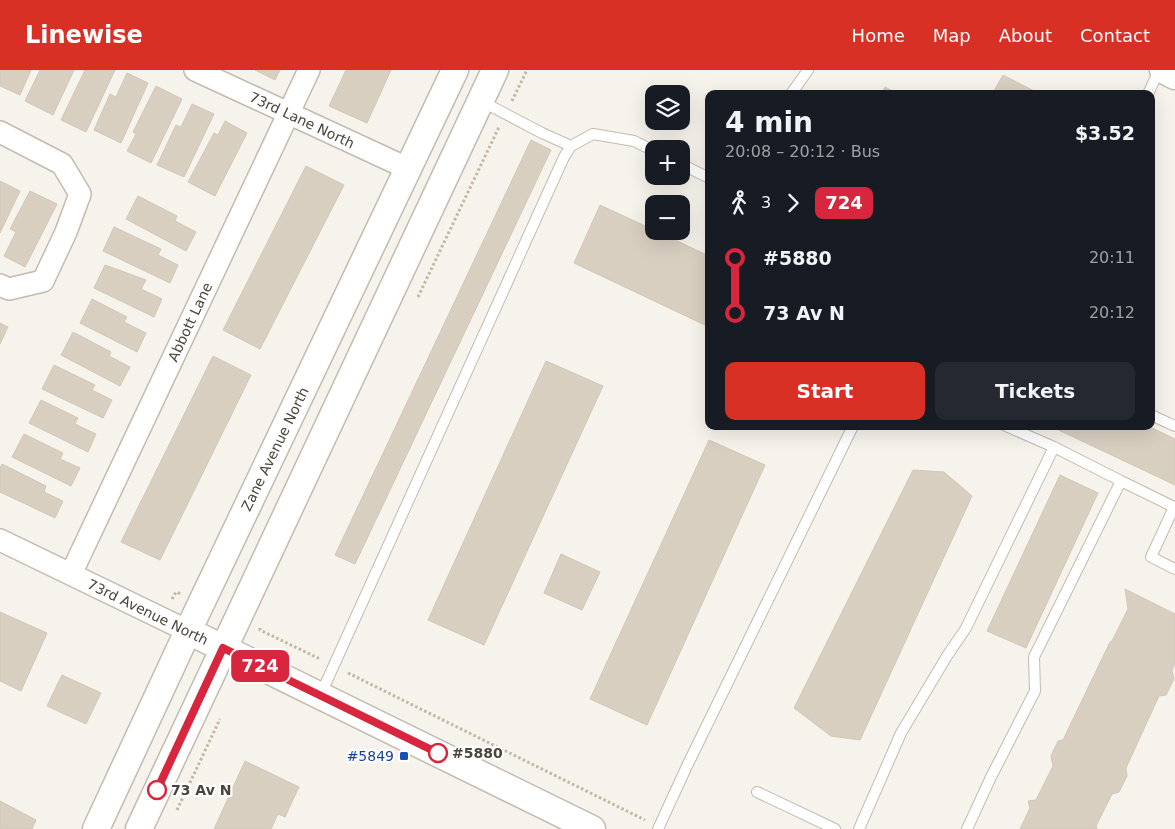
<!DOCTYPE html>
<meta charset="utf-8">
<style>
body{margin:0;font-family:"DejaVu Sans",sans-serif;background:#242831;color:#f1f3f6;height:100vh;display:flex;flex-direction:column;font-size:19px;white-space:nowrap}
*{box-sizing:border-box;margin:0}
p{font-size:16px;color:#9ea1a6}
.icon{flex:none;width:28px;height:28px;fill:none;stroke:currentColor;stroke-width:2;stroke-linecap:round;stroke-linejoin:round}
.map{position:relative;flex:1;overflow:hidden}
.drawer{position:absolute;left:705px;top:20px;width:450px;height:340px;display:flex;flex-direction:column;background:#171b24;border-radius:10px;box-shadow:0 5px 20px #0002}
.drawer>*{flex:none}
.badge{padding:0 10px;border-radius:8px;font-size:18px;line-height:32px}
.buttons{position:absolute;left:645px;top:15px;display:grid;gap:10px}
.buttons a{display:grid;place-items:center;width:45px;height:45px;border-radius:10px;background:#171b24;box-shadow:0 5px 20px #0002;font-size:25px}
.map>.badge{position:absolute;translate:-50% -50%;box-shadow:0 0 0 2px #fff}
.legs{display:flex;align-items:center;gap:8px;height:55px;padding:0 20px;font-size:16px}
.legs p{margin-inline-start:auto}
.headline{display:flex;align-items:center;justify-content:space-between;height:85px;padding:0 20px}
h1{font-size:28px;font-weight:800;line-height:38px}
.button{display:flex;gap:10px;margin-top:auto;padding:10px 20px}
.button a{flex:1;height:58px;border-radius:10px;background:#d93025;color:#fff;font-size:20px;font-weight:800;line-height:58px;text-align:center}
.button a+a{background:#242831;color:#f1f3f6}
ul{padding:0 20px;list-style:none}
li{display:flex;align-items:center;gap:18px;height:55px;font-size:19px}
li i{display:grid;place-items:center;width:8px;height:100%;margin:0 6px;background:currentColor}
li i::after{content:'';width:12px;height:12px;margin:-6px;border:4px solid;border-radius:50%;background:#171b24}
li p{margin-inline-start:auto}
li:first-child i{background:linear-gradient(#0000 50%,currentColor 0)}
li:last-child i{background:linear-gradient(currentColor 50%,#0000 0)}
header{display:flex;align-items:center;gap:30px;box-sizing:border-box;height:70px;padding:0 25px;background:#d93025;color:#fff}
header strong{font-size:24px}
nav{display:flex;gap:28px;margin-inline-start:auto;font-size:18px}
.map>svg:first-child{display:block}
</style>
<header>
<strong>Linewise</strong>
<nav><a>Home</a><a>Map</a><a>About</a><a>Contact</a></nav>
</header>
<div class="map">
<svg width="1175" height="759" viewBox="0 0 1175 759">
<rect width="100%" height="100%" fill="#f6f3ec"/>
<path fill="#d8cfc1" stroke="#d3c7b4" d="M 0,0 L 31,0 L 20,25 L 0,16 Z
M 40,0 L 74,0 L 53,45 L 25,31 Z
M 85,0 L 115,0 L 86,62 L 61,50 Z
M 255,0 L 280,0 L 275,10 Z
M 346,0 L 391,0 L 367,53 L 329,36 Z
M 127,3 L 148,13 L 121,73 L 94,60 L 110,24 L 116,27 Z
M 1003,5 L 1040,24 L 999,24 L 994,21 Z
M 156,16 L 182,29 L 151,93 L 127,81 L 136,64 L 133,62 Z
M 885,17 L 898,24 L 881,24 Z
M 192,34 L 214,44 L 184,107 L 157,95 L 176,55 L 181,57 Z
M 225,51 L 247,63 L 215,126 L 188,112 L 214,63 L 218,65 Z
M 531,70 L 551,80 L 355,494 L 335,485 Z
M 306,96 L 344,115 L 260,279 L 223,260 Z
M 0,111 L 20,121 L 0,163 Z
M 30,121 L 57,134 L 25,197 L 4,186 L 16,162 L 10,159 Z
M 138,126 L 177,146 L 175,151 L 196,162 L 186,181 L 126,149 Z
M 600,135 L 654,160 L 654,161 L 656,161 L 709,186 L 709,257 L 574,193 Z
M 114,157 L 161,179 L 158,185 L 178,195 L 170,213 L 103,181 Z
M 105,195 L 146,210 L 141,219 L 162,229 L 154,247 L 94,218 Z
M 92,229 L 127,247 L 124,252 L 146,263 L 137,282 L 80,253 Z
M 0,253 L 8,257 L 0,274 Z
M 73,262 L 111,282 L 109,286 L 130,297 L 120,316 L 61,285 Z
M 213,286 L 251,305 L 160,490 L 121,472 Z
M 546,291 L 603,316 L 484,575 L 428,550 Z
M 54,295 L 95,315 L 92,320 L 112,330 L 103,348 L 42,319 Z
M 41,330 L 78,348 L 75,354 L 96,364 L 88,382 L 29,353 Z
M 1050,356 L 1148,356 L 1175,369 L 1175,415 Z
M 24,364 L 63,383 L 60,389 L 80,398 L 71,416 L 12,387 Z
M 709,370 L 765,395 L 647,655 L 590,629 Z
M 2,394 L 46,416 L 44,422 L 63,431 L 55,448 L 0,422 L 0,398 Z
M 913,400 L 944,402 L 972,426 L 860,670 L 831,666 L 794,638 Z
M 1060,405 L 1098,423 L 1026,578 L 987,561 Z
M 561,484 L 600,502 L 582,540 L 544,523 Z
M 1125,519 L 1175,544 L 1175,594 L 1172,600 L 1174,609 L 1166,625 L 1159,626 L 1126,698 L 1127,706 L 1119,722 L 1112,724 L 1096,756 L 1097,759 L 1020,759 L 1030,738 L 1028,731 L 1036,730 L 1053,696 L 1051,686 L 1058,671 L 1063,670 L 1110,572 L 1112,571 L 1128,539 Z
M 0,542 L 47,563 L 21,621 L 0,611 Z
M 62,605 L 101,623 L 86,654 L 47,636 Z
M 245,691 L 299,717 L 285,747 L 278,744 L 271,759 L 214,759 Z
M 0,731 L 36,750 L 32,759 L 0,759 Z"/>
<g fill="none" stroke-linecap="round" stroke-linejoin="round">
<defs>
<path id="service" d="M 791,24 L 808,0
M 1148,24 L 1159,0
M 481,31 L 542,63 L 571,76
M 681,94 L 709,108
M 1151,345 L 1175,356
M 1006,356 L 1054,377
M 1121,411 L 1174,437 L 1151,487 L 1175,499
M 320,626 L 564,87 L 571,76 L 593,64 L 634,71 L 654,81
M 757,722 L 835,759
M 658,759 L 687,696 L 853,356
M 859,759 L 901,663 L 947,586 L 966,558 L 1054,377 L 1121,411 L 1034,587 L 1035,621 L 991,707 L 967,759"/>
<path id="minor" d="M 195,0 L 409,99
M 0,62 L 62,94 L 80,124 L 66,162 L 43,211 L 9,219 L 0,215
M 0,470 L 188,561
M 71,504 L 309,0"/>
<path id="tertiary" d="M 1163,0 L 1175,6
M 188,561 L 592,759
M 96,759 L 188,561 L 455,0
M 139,759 L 495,0"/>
</defs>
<use href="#service" stroke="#c2bbae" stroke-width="12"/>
<use href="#minor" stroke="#c2bbae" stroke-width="24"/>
<use href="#tertiary" stroke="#c2bbae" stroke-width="29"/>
<path stroke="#c4b79f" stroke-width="3" stroke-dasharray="2.5 2.5" stroke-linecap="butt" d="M 512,31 L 527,0
M 418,227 L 499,57
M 172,529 L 176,522 L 181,524
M 260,558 L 260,560 L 320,589
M 348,603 L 645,750
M 177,740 L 220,649"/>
<use href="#service" stroke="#fff" stroke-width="10"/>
<use href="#minor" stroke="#fff" stroke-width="21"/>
<use href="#tertiary" stroke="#fff" stroke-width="26"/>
</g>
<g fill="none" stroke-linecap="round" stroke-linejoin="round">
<defs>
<path id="line-1" d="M 157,720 L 223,578 L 438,683"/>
</defs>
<use href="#line-1" stroke="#fff" stroke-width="11"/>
<use href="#line-1" stroke="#d7263d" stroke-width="8"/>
</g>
<g fill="#fff" stroke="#d7263d" stroke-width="2.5">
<circle cx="438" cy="683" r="9"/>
<circle cx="157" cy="720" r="9"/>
</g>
<rect fill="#1a4fb4" stroke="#fff" stroke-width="2" x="399" y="681" width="10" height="10" rx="2.5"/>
<g text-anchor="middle" stroke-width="4.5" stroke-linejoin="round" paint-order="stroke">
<g font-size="14" fill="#4b4439" stroke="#fff">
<text transform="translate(302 50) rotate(25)" y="5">73rd Lane North</text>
<text transform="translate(190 252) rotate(-65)" y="5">Abbott Lane</text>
<text transform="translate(275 379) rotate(-64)" y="5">Zane Avenue North</text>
<text transform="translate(148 542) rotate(26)" y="5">73rd Avenue North</text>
</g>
<g font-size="14" font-weight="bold" fill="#4b4439" stroke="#fff" text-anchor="start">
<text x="452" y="688">#5880</text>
<text x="171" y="725">73 Av N</text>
</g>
<g font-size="14" fill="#164399" stroke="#fff" text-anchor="end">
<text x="394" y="691">#5849</text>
</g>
</g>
</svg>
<div class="buttons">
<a><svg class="icon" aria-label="layers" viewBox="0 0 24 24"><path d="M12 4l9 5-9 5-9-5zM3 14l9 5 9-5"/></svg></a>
<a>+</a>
<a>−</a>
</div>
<b class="badge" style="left:260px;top:596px;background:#d7263d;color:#fff">724</b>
<section class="drawer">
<div class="headline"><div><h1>4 min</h1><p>20:08 – 20:12 · Bus</p></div><b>$3.52</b></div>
<div class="legs"><svg class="icon" aria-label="walk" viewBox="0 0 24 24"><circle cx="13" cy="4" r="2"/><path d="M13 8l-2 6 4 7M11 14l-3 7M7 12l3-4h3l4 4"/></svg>3<svg class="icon" aria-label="forward" viewBox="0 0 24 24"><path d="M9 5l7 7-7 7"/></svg><b class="badge" style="background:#d7263d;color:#fff">724</b></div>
<ul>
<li><i style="color:#d7263d"></i><b>#5880</b><p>20:11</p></li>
<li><i style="color:#d7263d"></i><b>73 Av N</b><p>20:12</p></li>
</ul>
<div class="button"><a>Start</a><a>Tickets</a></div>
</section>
</div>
